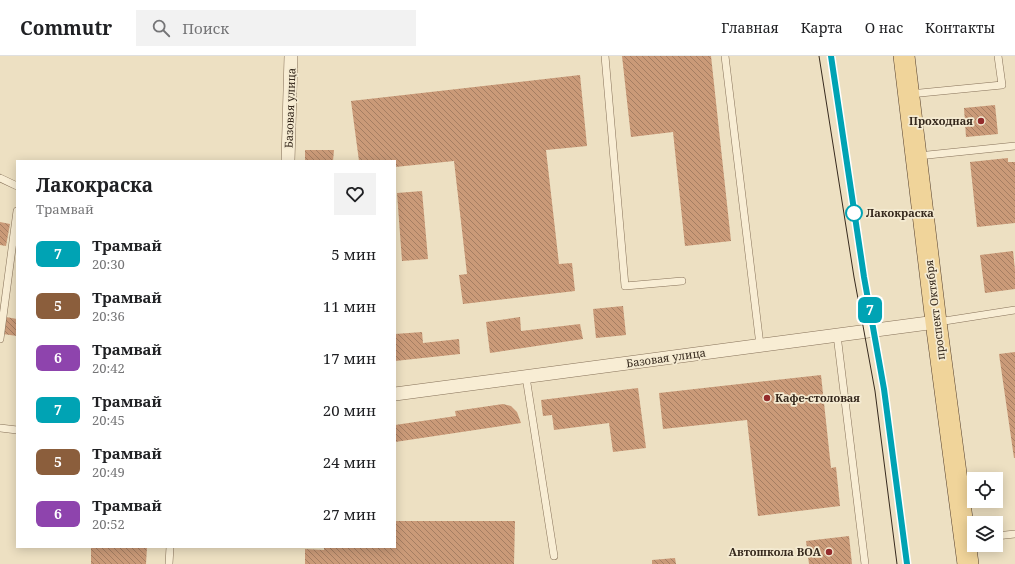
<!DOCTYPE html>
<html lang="ru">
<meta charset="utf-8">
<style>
body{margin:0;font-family:"Noto Serif",serif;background:#f2f2f2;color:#202124;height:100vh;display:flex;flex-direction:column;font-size:15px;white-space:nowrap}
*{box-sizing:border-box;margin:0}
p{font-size:13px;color:#757577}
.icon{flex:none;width:22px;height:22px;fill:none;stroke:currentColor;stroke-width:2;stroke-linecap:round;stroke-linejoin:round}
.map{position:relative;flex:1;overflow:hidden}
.details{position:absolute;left:16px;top:104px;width:380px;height:388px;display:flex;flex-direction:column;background:#fff;border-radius:0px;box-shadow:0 2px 10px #0003}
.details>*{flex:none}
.badge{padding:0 8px;border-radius:6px;font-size:14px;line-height:26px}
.controls{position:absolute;left:967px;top:416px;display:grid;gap:8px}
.controls a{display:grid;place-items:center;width:36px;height:36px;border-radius:0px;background:#fff;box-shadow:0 2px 10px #0003;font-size:20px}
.map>.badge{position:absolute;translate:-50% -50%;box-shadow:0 0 0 2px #fff}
.round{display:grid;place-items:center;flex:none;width:42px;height:42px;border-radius:0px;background:#f2f2f2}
.head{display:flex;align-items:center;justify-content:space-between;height:68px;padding:0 20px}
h1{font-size:19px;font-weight:700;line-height:30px}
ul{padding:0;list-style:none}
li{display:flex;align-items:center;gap:12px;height:52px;padding:0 20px}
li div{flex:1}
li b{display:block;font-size:15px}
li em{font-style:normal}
li .badge{min-width:44px;font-weight:700;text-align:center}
header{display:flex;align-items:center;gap:24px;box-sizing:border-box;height:56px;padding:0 20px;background:#fff;border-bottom:1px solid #e0e0e0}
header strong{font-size:19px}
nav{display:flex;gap:22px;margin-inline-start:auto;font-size:14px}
.search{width:280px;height:36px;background:#f2f2f2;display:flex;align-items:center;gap:10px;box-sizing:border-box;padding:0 14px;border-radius:0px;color:#757577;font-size:15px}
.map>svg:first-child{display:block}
</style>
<header>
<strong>Commutr</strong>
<div class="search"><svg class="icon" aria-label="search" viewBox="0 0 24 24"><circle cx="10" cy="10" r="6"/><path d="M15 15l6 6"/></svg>Поиск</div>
<nav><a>Главная</a><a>Карта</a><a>О нас</a><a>Контакты</a></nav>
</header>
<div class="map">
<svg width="1015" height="508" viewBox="0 0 1015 508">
<defs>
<pattern id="building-back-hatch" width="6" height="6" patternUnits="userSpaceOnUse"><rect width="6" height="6" fill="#ca9a78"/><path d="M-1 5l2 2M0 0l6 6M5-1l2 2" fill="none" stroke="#a57e62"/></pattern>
</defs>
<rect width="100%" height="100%" fill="#ede0c2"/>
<path fill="url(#building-back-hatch)" d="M 622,0 L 711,0 L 731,185 L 685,190 L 673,76 L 631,81 Z
M 580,19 L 587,90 L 546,94 L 559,208 L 572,207 L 575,235 L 463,248 L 459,219 L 467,218 L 454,105 L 395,111 L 395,105 L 359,105 L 351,45 Z
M 995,49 L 998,78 L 966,81 L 964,52 Z
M 305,94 L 334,94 L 333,105 L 305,105 Z
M 1008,102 L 1008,106 L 1015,106 L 1015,167 L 977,171 L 970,106 Z
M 422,135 L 428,203 L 402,205 L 397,137 Z
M 0,166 L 10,168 L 6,190 L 0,189 Z
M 1013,195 L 1015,214 L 1015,233 L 985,237 L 980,199 Z
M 623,250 L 626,279 L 596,282 L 593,253 Z
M 6,261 L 17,263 L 17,280 L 3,278 Z
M 520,261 L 521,275 L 580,268 L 583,283 L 490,297 L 486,266 Z
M 422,276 L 423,287 L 459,283 L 460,298 L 395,305 L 395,278 Z
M 1015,296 L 1015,402 L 1014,402 L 999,298 Z
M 821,319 L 831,412 L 836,411 L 840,450 L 758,460 L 747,364 L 663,373 L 659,337 Z
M 638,332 L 646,392 L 613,396 L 609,367 L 554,374 L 552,359 L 543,360 L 541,344 Z
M 503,348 L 511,350 L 517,356 L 521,367 L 395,386 L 395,369 L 456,360 L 455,355 Z
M 395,465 L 515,465 L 514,508 L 305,508 L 305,493 L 324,494 L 324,491 L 395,491 Z
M 849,480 L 852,508 L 809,508 L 806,485 Z
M 91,491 L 147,491 L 146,508 L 91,508 Z
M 675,502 L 676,508 L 652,508 L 652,504 Z"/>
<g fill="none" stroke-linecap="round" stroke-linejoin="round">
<defs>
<path id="service" d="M 605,0 L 625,230 L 682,225
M 725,0 L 760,289
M 910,38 L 1002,29 L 998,0
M 918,100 L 1015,90
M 0,122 L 17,130
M 938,266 L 1015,254
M 837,279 L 865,508
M 0,283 L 17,155
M 526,321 L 554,500
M 0,372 L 17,374
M 996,480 L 1015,478
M 169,508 L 170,491"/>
<path id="minor" d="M 288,105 L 291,0
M 395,338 L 936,266"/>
<path id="primary" d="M 904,0 L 936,266 L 968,508"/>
</defs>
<use href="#service" stroke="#867159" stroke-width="8"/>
<use href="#minor" stroke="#867159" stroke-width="14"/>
<use href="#primary" stroke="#543f2e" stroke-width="22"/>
<use href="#service" stroke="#f8edd4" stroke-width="7"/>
<use href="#minor" stroke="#f8edd4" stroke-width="13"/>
<use href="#primary" stroke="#f0d49a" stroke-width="21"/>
<path stroke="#36291d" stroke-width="1" d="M 819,0 L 854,221 L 875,335 L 897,508
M 831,0 L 864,221 L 884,333 L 907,508"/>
</g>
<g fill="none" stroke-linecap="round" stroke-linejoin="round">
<defs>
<path id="line" d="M 831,0 L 864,221 L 884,333 L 907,508"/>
</defs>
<use href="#line" stroke="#fff" stroke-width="9"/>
<use href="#line" stroke="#00a3b4" stroke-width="6"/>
</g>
<g fill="#932b2c" stroke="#f4ead1" stroke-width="1.5">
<circle cx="981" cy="65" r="4"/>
<circle cx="767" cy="342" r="4"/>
<circle cx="829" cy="496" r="4"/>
</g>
<circle fill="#fff" stroke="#00a3b4" stroke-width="2" cx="854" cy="157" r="8"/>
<g text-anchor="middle" stroke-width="3.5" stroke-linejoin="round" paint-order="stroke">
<g font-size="11" fill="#36291d" stroke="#f4ead1">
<text transform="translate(290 52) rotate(-88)" y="4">Базовая улица</text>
<text transform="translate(935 254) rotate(-97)" y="4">проспект Октября</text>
<text transform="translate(666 302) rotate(-8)" y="4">Базовая улица</text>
</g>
<g font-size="11" font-weight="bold" fill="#36291d" stroke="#f4ead1" text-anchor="end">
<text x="973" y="69">Проходная</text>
<text x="775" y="346" text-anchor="start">Кафе-столовая</text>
<text x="821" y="500">Автошкола ВОА</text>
</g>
<g font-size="11" font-weight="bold" fill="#36291d" stroke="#f4ead1" text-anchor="start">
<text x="866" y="161">Лакокраска</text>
</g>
</g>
</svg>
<div class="controls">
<a><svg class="icon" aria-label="locate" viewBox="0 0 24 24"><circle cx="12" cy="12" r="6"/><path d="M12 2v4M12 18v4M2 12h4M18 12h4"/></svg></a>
<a><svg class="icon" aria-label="layers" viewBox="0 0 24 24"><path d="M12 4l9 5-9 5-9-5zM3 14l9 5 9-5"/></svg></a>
</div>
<b class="badge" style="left:870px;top:254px;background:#00a3b4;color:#fff">7</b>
<section class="details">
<div class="head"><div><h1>Лакокраска</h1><p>Трамвай</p></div><a class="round"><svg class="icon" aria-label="heart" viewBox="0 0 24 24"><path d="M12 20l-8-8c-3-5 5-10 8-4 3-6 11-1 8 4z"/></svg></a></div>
<ul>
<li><span class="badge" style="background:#00a3b4;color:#fff">7</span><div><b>Трамвай</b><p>20:30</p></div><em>5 мин</em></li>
<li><span class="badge" style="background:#8b5e3c;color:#fff">5</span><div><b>Трамвай</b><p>20:36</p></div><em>11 мин</em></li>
<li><span class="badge" style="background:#8e44ad;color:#fff">6</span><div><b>Трамвай</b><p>20:42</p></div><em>17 мин</em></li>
<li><span class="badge" style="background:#00a3b4;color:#fff">7</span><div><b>Трамвай</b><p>20:45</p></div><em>20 мин</em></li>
<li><span class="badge" style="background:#8b5e3c;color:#fff">5</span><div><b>Трамвай</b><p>20:49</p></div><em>24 мин</em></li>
<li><span class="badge" style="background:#8e44ad;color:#fff">6</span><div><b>Трамвай</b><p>20:52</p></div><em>27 мин</em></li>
</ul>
</section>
</div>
